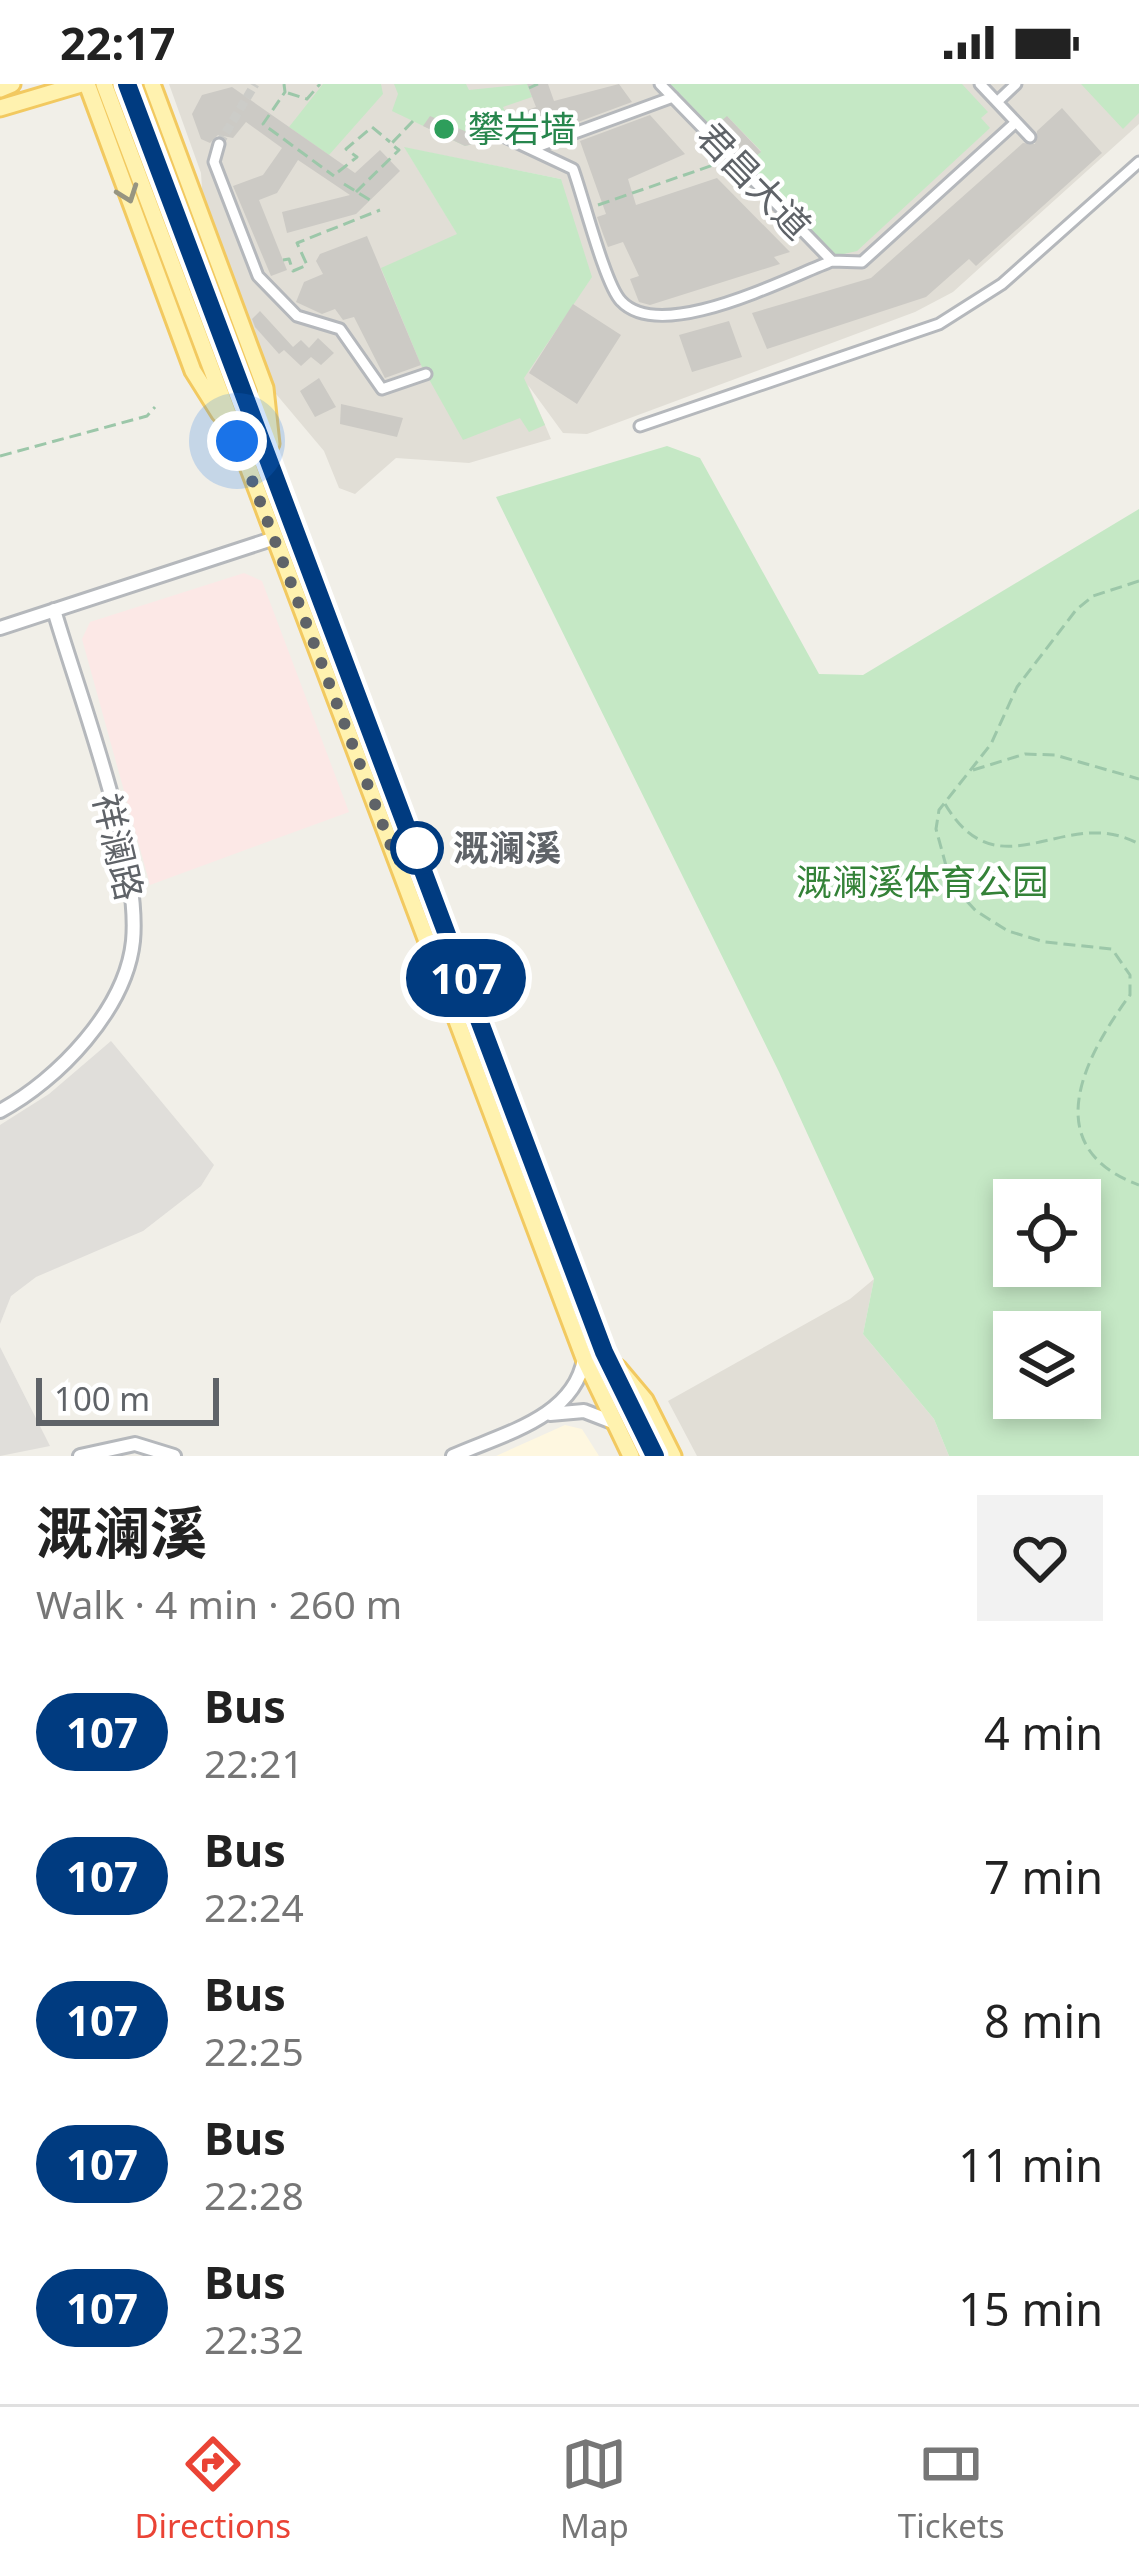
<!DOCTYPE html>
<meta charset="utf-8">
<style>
body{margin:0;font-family:"Noto Sans","Noto Sans SC",sans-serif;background:#f2f2f2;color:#222;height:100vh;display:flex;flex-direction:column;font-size:45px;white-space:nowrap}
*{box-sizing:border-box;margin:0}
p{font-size:39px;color:#767676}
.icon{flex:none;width:66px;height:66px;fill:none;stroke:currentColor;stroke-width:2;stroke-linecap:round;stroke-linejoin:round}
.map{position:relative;height:1372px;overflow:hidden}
.sheet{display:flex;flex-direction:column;background:#fff;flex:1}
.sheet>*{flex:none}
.badge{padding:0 24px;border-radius:39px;font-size:42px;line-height:78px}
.fabs{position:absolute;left:993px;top:1095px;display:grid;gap:24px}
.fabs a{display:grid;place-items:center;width:108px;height:108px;border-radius:0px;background:#fff;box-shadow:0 6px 18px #0003;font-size:60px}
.scale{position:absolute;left:36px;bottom:30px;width:183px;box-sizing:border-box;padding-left:12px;border:6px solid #5f6368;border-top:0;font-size:33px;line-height:42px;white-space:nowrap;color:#5f6368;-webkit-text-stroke:9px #fff;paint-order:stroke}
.you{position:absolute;width:60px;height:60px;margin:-30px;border:9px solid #fff;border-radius:50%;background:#1a73e8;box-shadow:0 0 0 18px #1a73e833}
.map>.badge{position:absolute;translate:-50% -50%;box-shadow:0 0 0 6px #fff}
.round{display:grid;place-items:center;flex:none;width:126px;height:126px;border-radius:0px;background:#f2f2f2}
.head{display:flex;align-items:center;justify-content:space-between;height:204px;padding:0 36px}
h1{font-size:57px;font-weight:700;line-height:90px}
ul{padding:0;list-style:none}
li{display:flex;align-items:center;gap:36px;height:144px;padding:0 36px}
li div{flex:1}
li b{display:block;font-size:45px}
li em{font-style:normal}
li .badge{min-width:132px;font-weight:700;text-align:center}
.status{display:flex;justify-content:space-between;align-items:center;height:84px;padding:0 60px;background:#fff;direction:ltr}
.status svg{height:33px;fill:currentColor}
.tab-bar{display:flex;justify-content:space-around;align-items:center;height:168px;border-top:3px solid #e0e0e0;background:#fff;font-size:33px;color:#767676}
.tab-bar a{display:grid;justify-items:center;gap:6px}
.tab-bar .selected{color:#ea4335}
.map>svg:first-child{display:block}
</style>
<div class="status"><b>22:17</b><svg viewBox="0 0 49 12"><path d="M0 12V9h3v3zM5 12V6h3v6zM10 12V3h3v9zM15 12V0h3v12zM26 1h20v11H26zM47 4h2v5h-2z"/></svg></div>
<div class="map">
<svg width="1139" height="1372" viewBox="0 0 1139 1372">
<rect width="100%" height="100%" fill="#f1efe8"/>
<path fill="#fef7e0" d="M 565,1341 L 582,1345 L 599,1372 L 496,1372 Z"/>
<path fill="#e0deda" d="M 111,957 L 214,1081 L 201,1102 L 143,1147 L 36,1193 L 11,1212 L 0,1240 L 0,1041 L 49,1010 Z
M 0,1263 L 50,1362 L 0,1372 Z"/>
<path fill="#e1ded6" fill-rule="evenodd" d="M 169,0 L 1139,0 L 1139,40 L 953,208 L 915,228 L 587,350 L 563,349 L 528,301 L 551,355 L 469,379 L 396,374 L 355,410 L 339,404 L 324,367 L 271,304 L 203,121 L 201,89 ZM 405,64 L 406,64 L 561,95 L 458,151 Z
M 874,1195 L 863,1250 L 934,1335 L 949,1372 L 697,1372 L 668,1317 L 850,1215 Z"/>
<path fill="#fce8e6" d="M 244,489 L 262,497 L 349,728 L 150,801 L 82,555 L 90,538 Z"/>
<path fill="#c5e8c5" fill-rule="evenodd" d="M 323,0 L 381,0 L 383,10 L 329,71 L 289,43 Z
M 394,0 L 466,0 L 469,6 L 527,0 L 532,13 L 503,23 L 508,33 L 522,28 L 528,45 L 465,62 L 392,27 L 398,10 Z
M 670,0 L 962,0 L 988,28 L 981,34 L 990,44 L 857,167 L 835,172 L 747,79 L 761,67 L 728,33 L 713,44 Z
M 1081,0 L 1139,0 L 1139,29 L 1123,45 Z
M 404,63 L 561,95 L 592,193 L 524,294 L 545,341 L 529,348 L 520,334 L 463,356 L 421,281 L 381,184 L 457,150 Z
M 667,362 L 700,374 L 819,590 L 863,591 L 1139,425 L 1139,1372 L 949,1372 L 934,1335 L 863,1250 L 874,1195 L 779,988 L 496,413 ZM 1014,1116 L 1080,1116 L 1080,1182 L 1014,1182 ZM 1014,1248 L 1080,1248 L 1080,1314 L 1014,1314 Z"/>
<path fill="#cccac5" d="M 527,0 L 548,0 L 554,17 L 619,0 L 632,18 L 532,55 L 522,28 L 536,23 Z
M 232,3 L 355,89 L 380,66 L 400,87 L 356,130 L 287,149 L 282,128 L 350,111 L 298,76 L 277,109 L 259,116 L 287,186 L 271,192 L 233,102 L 263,91 L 282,64 L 246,38 L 233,54 L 218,51 L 210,59 L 201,55 L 192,30 L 202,11 Z
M 1062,24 L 1102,69 L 976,182 L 969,175 L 926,213 L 767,265 L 752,229 L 871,194 L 1023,59 L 1035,60 L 1037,47 Z
M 650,31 L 685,70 L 628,95 L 636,121 L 717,94 L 790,168 L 774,173 L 780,180 L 650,221 L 639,218 L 630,195 L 639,192 L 623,158 L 608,163 L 603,150 L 597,133 L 606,130 L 580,57 Z
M 430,32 L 467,48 L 492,41 L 495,55 L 465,62 L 423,42 Z
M 727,32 L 761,68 L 748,78 L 714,43 Z
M 367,152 L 421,281 L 385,294 L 354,233 L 343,236 L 335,225 L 322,230 L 296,218 L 304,198 L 323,190 L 316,177 L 320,170 Z
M 573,220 L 621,251 L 577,320 L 529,289 Z
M 260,227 L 293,263 L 301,256 L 309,264 L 318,254 L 334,269 L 321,281 L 311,273 L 301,282 L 284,266 L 279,270 L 255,243 L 252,235 Z
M 729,237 L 742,273 L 692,288 L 679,251 Z
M 319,294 L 336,323 L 315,333 L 300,307 Z
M 341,320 L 403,334 L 397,353 L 340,340 Z"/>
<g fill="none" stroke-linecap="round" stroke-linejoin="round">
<path stroke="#ccccc8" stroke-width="9" stroke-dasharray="9 4.5" stroke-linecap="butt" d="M 219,60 L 255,0"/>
<defs>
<path id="minor" d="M 660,0 L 832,177 L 862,178 L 1016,38
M 980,0 L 1030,53
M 997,18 L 1016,0
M 503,52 L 573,85 C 583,112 605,201 621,217 C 661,260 784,195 832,177
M 219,60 L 214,78 L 258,192 L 297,232 L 340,245 L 382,305 L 426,290
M 531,65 L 673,13
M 640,342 L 939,240 L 1002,200 L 1139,78"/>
<path id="tertiary" d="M 0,544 L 275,454
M 0,1027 C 58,996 126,925 133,857 C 141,773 79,612 54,526
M 550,1330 L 584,1327 L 615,1339
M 80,1372 L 135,1360 L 174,1372
M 453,1372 C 502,1350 574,1334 584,1275"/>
<path id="primary" d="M 87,0 L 193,287 L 220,330
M 104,0 L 584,1274 L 631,1372
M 127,0 L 605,1268 L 655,1372
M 152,0 L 265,304 L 271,360
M 0,5 L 12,0
M 0,24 L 81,0
M 618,1284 L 645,1316 L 673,1372"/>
</defs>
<use href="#minor" stroke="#b5b8bc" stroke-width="15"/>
<use href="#tertiary" stroke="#b5b8bc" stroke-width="18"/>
<use href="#primary" stroke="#f2c960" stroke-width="21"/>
<path stroke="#9cc7a9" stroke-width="3" stroke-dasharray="12 6" stroke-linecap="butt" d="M 284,0 L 285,8 L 263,40 L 334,92
M 529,4 L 538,0
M 288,9 L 307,15 L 320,0
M 338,88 L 357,73 L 346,65 L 372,43 L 390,58
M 344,100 L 370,116
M 356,108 L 399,66 L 391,60 L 413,37
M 598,121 L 719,79
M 283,176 L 289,175 L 293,187 L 307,181 L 297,159 L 380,126
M 0,372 L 147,332 L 155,323
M 1139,497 L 1093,512 L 1076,526 L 1017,603 L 991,660 L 939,726 L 936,745 L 951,800 L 976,827 L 1008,847 L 1045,858 L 1112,865 L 1130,891 L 1130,911 C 1085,972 1036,1063 1139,1101
M 973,686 L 1025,670 L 1055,671 L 1139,695
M 945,720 C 1000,812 1065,719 1139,760"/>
<use href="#minor" stroke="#fff" stroke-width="9"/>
<use href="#tertiary" stroke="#fff" stroke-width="12"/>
<use href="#primary" stroke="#fff2af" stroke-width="15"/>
</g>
<defs><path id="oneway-chevron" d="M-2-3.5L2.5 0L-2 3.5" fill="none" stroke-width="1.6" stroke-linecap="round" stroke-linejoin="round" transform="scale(3)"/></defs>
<use stroke="#979581" href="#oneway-chevron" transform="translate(128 110) rotate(70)"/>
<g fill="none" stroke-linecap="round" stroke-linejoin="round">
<defs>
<path id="line" d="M 127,0 L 604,1268 L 655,1372"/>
</defs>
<use href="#line" stroke="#fff" stroke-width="27"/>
<use href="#line" stroke="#003b80" stroke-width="18"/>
<path stroke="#5f6368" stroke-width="12" stroke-dasharray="0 21.6" d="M 237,357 L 397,778 L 417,764"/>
</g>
<circle fill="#2e9e5b" stroke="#fff" stroke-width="4.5" cx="444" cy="45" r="12"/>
<circle fill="#fff" stroke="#003b80" stroke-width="6" cx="417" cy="764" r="24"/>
<g text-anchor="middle" stroke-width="9" stroke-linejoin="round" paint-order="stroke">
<g font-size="36" fill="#27864d" stroke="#fff" text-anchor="start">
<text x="468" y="58">攀岩墙</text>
</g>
<g font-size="36" fill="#5f6368" stroke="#fff">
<text transform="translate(754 97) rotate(46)" y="13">君昌大道</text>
<text transform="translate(118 763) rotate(77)" y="13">祥澜路</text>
</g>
<g font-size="36" font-weight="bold" fill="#5f6368" stroke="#fff" text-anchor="start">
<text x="453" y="777">溉澜溪</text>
</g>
<g font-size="36" fill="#348238" stroke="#fff">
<text x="922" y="811">溉澜溪体育公园</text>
</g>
</g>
</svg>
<div class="fabs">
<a><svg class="icon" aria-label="locate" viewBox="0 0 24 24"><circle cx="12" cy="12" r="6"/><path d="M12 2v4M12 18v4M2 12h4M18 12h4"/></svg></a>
<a><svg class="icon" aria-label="layers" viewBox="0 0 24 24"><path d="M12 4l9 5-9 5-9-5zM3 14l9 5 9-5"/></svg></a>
</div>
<div class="scale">100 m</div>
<div class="you" style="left:237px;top:357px"></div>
<b class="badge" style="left:466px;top:894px;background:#003b80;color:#fff">107</b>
</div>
<section class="sheet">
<div class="head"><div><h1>溉澜溪</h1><p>Walk · 4 min · 260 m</p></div><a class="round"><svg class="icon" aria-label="heart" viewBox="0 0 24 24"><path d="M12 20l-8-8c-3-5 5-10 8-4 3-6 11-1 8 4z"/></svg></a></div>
<ul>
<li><span class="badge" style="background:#003b80;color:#fff">107</span><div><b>Bus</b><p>22:21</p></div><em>4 min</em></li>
<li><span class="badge" style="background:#003b80;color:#fff">107</span><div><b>Bus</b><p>22:24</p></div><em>7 min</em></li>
<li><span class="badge" style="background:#003b80;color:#fff">107</span><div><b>Bus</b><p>22:25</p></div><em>8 min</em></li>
<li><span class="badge" style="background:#003b80;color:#fff">107</span><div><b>Bus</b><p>22:28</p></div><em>11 min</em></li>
<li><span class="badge" style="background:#003b80;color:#fff">107</span><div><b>Bus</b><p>22:32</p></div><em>15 min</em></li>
</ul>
</section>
<nav class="tab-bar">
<a class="selected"><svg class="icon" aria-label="directions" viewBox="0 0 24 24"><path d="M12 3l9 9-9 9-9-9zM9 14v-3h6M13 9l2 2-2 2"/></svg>Directions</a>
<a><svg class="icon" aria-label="map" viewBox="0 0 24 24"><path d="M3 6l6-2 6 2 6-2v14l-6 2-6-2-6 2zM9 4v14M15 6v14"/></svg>Map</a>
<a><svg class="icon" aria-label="tickets" viewBox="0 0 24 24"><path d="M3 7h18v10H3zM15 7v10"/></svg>Tickets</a>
</nav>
